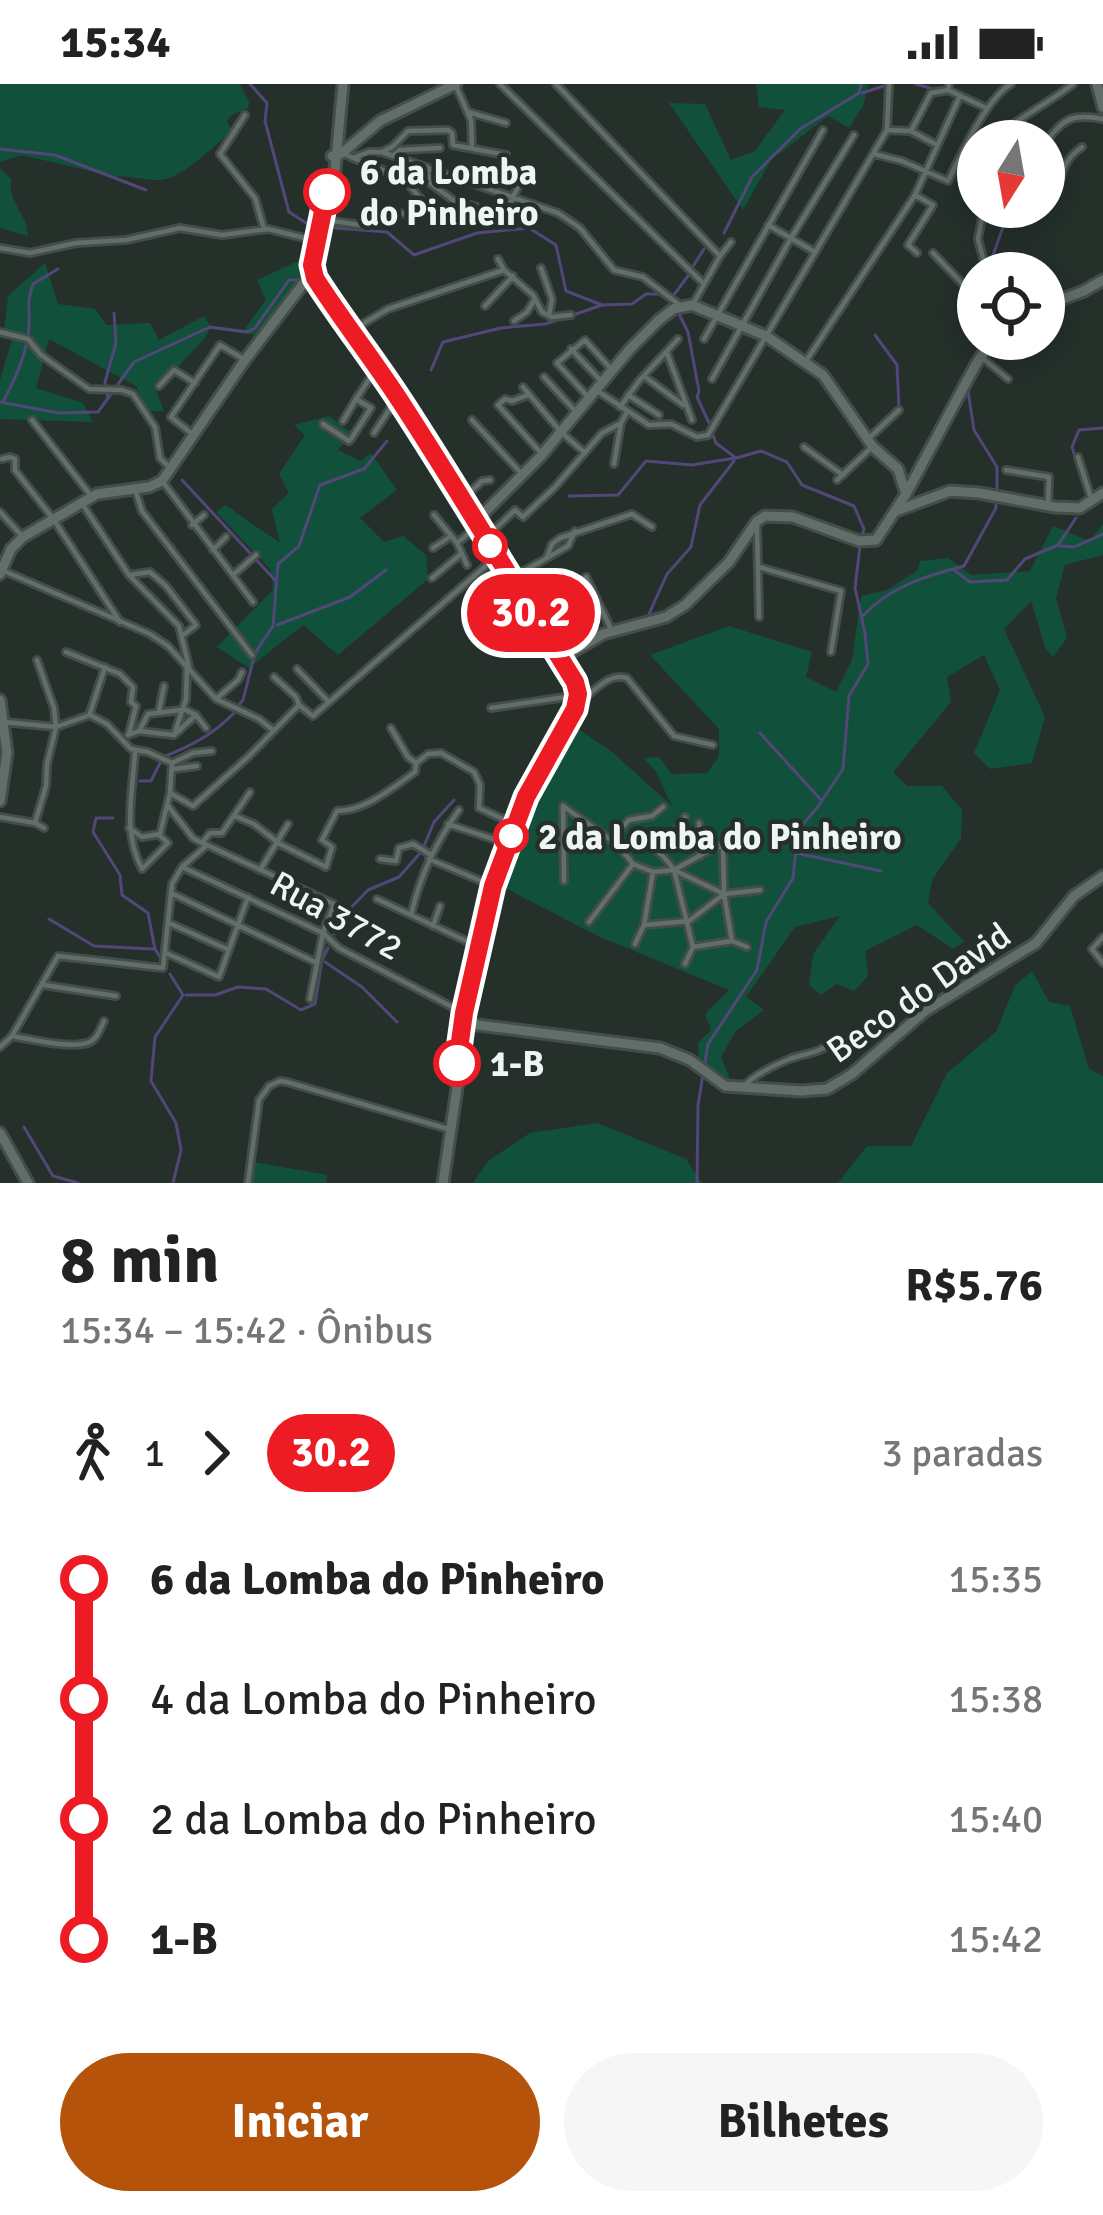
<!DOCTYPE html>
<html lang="pt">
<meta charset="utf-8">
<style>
body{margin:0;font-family:Signika,sans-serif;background:#f6f6f6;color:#222;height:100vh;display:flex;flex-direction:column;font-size:45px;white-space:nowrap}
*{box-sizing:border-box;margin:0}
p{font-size:39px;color:#767676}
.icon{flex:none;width:66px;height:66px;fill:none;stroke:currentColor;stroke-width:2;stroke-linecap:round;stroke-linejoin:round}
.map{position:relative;height:1099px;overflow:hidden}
.sheet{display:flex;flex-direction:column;background:#fff;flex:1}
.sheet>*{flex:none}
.badge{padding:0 24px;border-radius:39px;font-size:42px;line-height:78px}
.needle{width:78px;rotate:191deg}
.fabs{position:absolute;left:957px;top:36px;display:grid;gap:24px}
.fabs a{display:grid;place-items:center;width:108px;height:108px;border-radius:50%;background:#fff;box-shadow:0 6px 30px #0003;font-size:60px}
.map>.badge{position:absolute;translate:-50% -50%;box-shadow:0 0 0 6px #fff}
.legs{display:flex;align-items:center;gap:18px;height:132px;padding:0 60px;font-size:39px}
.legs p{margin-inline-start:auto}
.summary{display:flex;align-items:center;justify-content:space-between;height:204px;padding:0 60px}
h1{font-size:66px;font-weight:700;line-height:90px}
.cta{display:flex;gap:24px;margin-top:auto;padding:24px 60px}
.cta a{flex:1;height:138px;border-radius:72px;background:#b45309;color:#fff;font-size:48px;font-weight:700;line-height:138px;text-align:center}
.cta a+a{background:#f6f6f6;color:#222}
ul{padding:0 60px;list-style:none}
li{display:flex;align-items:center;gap:42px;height:120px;font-size:45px}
li i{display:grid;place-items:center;width:18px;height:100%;margin:0 15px;background:currentColor}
li i::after{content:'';width:30px;height:30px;margin:-15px;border:9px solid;border-radius:50%;background:#fff}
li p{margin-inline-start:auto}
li:first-child i{background:linear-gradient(#0000 50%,currentColor 0)}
li:last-child i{background:linear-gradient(currentColor 50%,#0000 0)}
.status{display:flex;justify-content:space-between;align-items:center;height:84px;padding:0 60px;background:#fff;direction:ltr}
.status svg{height:33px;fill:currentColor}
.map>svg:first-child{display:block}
</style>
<div class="status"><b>15:34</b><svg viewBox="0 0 49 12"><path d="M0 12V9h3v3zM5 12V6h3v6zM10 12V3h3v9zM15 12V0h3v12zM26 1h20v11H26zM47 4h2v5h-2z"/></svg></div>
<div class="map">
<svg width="1103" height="1099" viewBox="0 0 1103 1099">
<rect width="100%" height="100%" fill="#25302b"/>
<path fill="#11513c" d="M 0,0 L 240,0 L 249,18 L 248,24 L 232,31 L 227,37 L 232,46 C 219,59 184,91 166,95 C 151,99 131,90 115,93 L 22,71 L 0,78 Z
M 756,0 L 868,0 L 864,20 L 849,44 L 828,32 L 771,76 L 743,126 L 669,19 L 705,20 L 731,76 L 755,67 L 785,26 L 759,23 Z
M 0,84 L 11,95 C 9,114 17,120 24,135 C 27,140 27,146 28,152 L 0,144 Z
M 298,177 L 306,193 L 257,251 L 210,245 L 205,254 L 156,306 L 164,327 L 147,327 L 136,302 L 49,255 L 36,304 L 83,319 L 93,338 L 0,335 L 0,296 L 13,252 L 4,247 L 8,212 L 45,179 L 58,220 L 95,225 L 106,241 L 150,239 L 159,256 L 204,232 L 211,243 L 244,246 L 266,216 L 257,196 Z
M 329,332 L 353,350 L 338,366 L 360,377 L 371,369 L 397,406 L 360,434 L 384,458 L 403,452 L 426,471 L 428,495 L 338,571 L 303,541 L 249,584 L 217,563 L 273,506 L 271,486 L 216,428 L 225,421 L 280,459 L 272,425 L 289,409 L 279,390 L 305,351 L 294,341 Z
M 1103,440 L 1103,471 L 1065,481 L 1056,514 L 1067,554 L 1053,573 L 1045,563 L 1031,517 L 1004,545 L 1045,633 L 1032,679 L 990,685 L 974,669 L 1000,606 L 984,571 L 947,593 L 951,618 L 893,688 L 907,702 L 942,702 L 962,726 L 961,754 L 932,796 L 928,819 L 964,858 L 953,865 L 917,841 L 865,867 L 868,892 L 854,907 L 836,900 L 821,911 L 809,901 L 813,870 L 840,832 L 795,843 L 746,913 L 764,926 L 736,947 L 721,973 L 731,997 L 699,977 L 698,959 L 711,946 L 705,930 L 729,906 L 600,853 L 501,802 L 540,714 L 539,709 L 574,642 L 611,667 L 672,722 L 656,688 L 644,674 L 659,673 L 672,690 L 707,689 L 719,672 L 719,645 L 650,571 L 729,542 L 812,568 L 806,593 L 836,608 L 852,576 L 861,512 L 887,506 L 918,486 L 920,477 L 948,474 L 971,491 L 1030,487 L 1053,442 L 1090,457 Z
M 1032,887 L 1049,918 L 1070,922 L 1089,985 L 1103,992 L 1103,1099 L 838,1099 L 867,1062 L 911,1062 L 947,989 L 996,948 L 1015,902 Z
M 597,1039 L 686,1075 L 702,1099 L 473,1099 L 488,1077 L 530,1049 Z
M 254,1078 L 327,1091 L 326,1099 L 251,1099 Z"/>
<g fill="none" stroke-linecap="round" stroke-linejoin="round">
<path stroke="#534678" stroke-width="3" d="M 250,0 L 267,19 L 265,37 L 289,128 L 317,146
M 916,0 L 950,10
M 862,9 L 887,1
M 0,65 L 55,71 L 146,106
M 335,144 L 387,148 L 414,171 L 477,149 L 529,144 L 556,161 L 566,207 L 602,221
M 724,149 L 752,93 L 800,45 L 859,9 L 861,0
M 692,184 L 704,165
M 991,189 L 990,180 L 1010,123
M 673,212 L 688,192
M 679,230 L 688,248 L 699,307 L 697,313 L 710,341
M 573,231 L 602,221 L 632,220 L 646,210 L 658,210 L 671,217
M 875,251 L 897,281 L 899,324
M 972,280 L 985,255
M 431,286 L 443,258 L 501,244 L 545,240 L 564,234
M 968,307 L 974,346 L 997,383 L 997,407
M 108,314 L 105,298 L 116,259 L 114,229
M 0,318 L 59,329 L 98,328 L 134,278 L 210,243 L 247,248 L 255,244 L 289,196 L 297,196
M 3,318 C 15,295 29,266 29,240 C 30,220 26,222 33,200 L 58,185
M 713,351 L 716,359 L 736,374 L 761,367 L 787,378 L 802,401 L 854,422 L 864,445 L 862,451
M 182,396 L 275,496
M 1086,407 L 1072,363 L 1079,346 L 1103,344
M 569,412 L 618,411 L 646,377 L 692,381 L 735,374
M 1060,462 L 1074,463 L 1103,450
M 954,486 L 970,498 L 1007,496 L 1025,475 L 1058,461 L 1076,434
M 649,530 L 667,490 L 691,463 L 700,421 L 734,377
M 862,533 C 888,503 926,492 964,482 L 996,424 L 996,418
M 277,541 L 350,513 L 386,486
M 237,623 L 243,616 L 255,569 L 273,542 L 278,480 L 299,462 L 320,401 L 364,385 L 387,357
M 760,649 L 822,717
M 163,673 C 191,662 214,650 234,629
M 140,697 L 151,697 L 160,679
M 113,734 L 96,734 L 93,748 L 120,791 L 122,811 L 148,829 L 155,865 L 160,873
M 796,769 L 881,787
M 49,835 L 94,862 L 153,865
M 334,850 L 343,832 L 368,806 L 399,793 L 422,767 L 434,738 L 454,716
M 325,878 L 362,903 L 397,938
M 170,890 L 183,911 L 155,953 L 151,997 L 176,1039 L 181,1066 L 173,1099
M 186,911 L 215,911 L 238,903 L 266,905 L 301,926 L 315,920 L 322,876 L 328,864
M 24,1043 L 53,1092 L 78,1099
M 697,1099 L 698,1021 L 708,960 L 757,886 L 766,838 L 793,794 L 798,746 L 817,724 L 843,685 L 849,612 L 868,580 L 865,549 L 855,504 L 860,462"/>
<defs>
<path id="street" d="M 455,0 L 471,36 L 472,63
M 500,0 L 703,199
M 556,0 L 720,172
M 949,0 L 948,6 L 986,24
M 468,28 L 506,39
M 245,31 L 220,70 L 255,114 L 264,145
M 1011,40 L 1025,57
M 887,46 L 911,47 L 937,61
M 911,47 L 931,9 L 948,6
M 991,57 C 1017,34 1046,21 1073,0
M 1026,57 L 1035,47
M 1044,60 C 1064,35 1070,29 1103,35
M 382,68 L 392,63 L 408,47 L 448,46 L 452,49 L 453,61 L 506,71 L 505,82 L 522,95 L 504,131 L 453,116 L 430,99 L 427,85
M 345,70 L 353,74 L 369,68 L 382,68 L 558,129 L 580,144 L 614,186 L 643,193 L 681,222
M 874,70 L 902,77 L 948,97 C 962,69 986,15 1011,0
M 394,71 L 400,66 L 440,64
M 967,94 L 978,72
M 915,111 L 933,121 L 908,161 L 917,169
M 1044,111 L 1048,113 C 1067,98 1055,82 1082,63
M 984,123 L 978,155 L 987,189
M 326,136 L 367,142 L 374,128 L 410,130 L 426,121 L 403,94 L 353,74
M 768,141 L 815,168
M 0,164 L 30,169 L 76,159 L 126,156 L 180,144 L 222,151 L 268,145 L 317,157
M 933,169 L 978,216
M 498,175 L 504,186 L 533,211 L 542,228 L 552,233 L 571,231
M 541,184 L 552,215 L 549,232
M 693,220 L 720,172 L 731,158
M 485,222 L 513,192
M 514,237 L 527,228 L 535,215
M 359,242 L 388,225 L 504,186
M 0,248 L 28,255 L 41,271 L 89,305 L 122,306 L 133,310 L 155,343 L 160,374 L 168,382
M 704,255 L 823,46
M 571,265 L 602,298
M 667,269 L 692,336
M 980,272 L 1008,295
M 806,277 L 915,111 L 959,14
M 644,292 L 683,321
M 544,293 L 577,329
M 712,295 L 791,154 L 854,51
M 159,302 L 174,286 L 195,299
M 523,303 L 561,348 L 585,369
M 596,306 L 649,341 L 671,340 L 697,353 L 708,351 L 887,46 L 889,0
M 528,311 L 512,317 L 505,315 L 498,321 L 542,370
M 628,311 L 659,331
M 589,314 L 557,279 L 585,256 L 612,286
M 620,323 L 639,297 L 678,255
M 32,336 L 92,413
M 472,336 L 521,389
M 343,337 L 356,315
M 323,340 L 349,357 L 351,355 L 371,324 L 356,315 L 372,291 L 374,282
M 191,349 L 171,333 L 220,261 L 245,276
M 374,349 L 393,320
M 868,355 L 899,326
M 804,363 L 843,391
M 1078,373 L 1091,414
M 2,375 L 10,373 L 15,375 L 15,386 L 54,436 L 120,538
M 614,380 L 621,339
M 1006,386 L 1049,393 L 1048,422
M 837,396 L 872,363
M 163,398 L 253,518
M 135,405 L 142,427 L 252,571
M 467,411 L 482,397 L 490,396
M 83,421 L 129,491 L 179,542 L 189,583
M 0,428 L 23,453
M 434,431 L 457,459 L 467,481
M 192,441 L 204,431
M 757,443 L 759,533
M 491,449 L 515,426 L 523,433 L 554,404 L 602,349 L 621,339 L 627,328
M 457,459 L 478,442
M 433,464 L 448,454
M 213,466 L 226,453
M 547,473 L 552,460 L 560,454 L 632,430 L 652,443
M 759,483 L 841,507 L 831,568
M 4,487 L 150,550 L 168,562 L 216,615 L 259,635 L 273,646
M 129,491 L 150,488 L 166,502 L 196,541 L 183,551
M 233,491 L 256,471
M 586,493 L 612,547
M 432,494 L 461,470
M 510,495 L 568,462 L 575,447
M 533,525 L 576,505
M 559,538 L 573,531 L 563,511
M 66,568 L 120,590 L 133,603 L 131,618 L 136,622 L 129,650
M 297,585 L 329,618
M 274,593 L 296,613 L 299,621
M 217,614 L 238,596 L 242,588
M 584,614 C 598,604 609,589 627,594 L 674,652 L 713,661
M 491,624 L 579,611
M 184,625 L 196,631 L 206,644
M 159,627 L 164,602
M 90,629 L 105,583
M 4,638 L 56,643 L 90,631 L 107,640 L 131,665 L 148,668 L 172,679
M 391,644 L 408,673 L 416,679 L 428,670 L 441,669 L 474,688 L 480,701 L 479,724 L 516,741
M 139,647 L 148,630 L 181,626
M 128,651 L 139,647 L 174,651 L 196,631
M 174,651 L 186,615 L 187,583
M 135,667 C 133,708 122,747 142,785 L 168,759 L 159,751
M 172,679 L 193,669 L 212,667
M 174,685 L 197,682
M 170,709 L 193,722 L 249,672 L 299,621 L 313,632 L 496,473
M 168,722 L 193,754 L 200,758
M 563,722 L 618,761 L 633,780 L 653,788 L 674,786 C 658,762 647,759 618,761
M 563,722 L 564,797
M 235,732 L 254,740 L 280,760 L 326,783 L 332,763 L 322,756 L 337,727 C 365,727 392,704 415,688 L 416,679
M 0,733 L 35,739 L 44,744
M 35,739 L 46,702 L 47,680 L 56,643 L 54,624 L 37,576
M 699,739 L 701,756 L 700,772
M 448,740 L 508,760
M 129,744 L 142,753 L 160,750 L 170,709 L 172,679
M 611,756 L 629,736 L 652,732 L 663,723
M 207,761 L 334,820 L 323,849 L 310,915
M 723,761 L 724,810 L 732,857
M 662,768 L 685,733
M 380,775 L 396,777 L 399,764 L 413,760 L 431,771
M 429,775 L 493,802
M 182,783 L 323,849 L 339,864 L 464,929
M 260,786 L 288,740
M 674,786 L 693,863 L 685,880
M 674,786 L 724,810 L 760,806
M 674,786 L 715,763 L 741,760
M 171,809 L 315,878
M 377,815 L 479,863
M 411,831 C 420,792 435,759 459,726
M 589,838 L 633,780
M 169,839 L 229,866
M 644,841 L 689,837 L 724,810
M 433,842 L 440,822
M 1103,853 L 1092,865 L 1103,879
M 635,860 L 644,841 L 653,788
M 693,863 L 732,857 L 747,863
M 166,869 L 219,893 L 248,813
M 44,901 L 116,912
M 12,952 C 30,955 82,968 94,955 C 99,950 101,943 104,937
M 0,963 L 12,952 L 58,872 L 163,884 L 172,800 L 182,783 L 207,761 L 202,759 L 210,749 L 222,749 L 250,708
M 744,1002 C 754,991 773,982 787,976 C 804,969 820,970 833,957
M 248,1099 L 259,1016 L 269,1002 L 280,997 L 287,998 L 448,1045"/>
<path id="secondary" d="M 343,0 L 335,86 L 316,188 L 389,289 L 464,406 L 531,522 L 580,596 L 583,606 L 580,628 L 542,690 L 497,802 L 468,929 L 443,1099
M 1097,0 L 1103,23
M 332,72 L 342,69 L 380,37 L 456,0
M 1044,222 L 1084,207 L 1103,196
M 355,252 L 387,297
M 896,427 L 950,407 L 979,409 L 1055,423 L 1080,424 L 1103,409
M 476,437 L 540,373 L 630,265 L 659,236 L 673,225 L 692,221 L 766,252 L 823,291 L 873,363 L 898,385 L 906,410
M 0,490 L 11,465 L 23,453 L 97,410 L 149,403 L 162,397 L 245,276 L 303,200 L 316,188
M 560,575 L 603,550 L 666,533 L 685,521 L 729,478 L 757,437 L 765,432 L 793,433 L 859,457 L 876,456 L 906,410 L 975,282 L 992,255
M 0,616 L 7,669 L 0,717
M 462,939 L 660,964 L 690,976 L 725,1002 L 801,1007 L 827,1005 L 852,990 L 925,927 L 1036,859 L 1074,812 L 1103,792
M 0,1049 L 28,1099"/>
</defs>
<use href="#street" stroke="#444d49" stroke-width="10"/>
<use href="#secondary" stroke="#444d49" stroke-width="15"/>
<use href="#street" stroke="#626e69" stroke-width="4.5"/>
<use href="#secondary" stroke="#626e69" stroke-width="9"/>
</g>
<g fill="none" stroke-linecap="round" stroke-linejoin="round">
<defs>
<path id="line-1" d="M 327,108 L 312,181 L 315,194 C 343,238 376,279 404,323 C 463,414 518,507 575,598 L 578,610 L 575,625 L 526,713 L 493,802 L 464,929 L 457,979"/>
</defs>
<use href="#line-1" stroke="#fff" stroke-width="27"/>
<use href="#line-1" stroke="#ed1c24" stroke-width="18"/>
</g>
<g fill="#fff" stroke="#ed1c24" stroke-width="6">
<circle cx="327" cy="108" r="21"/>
<circle cx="490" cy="462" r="15"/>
<circle cx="511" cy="752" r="15"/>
<circle cx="457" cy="979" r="21"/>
</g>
<g text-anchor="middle" stroke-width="9" stroke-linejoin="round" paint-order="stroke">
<g font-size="36" font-weight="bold" fill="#eef5f2" stroke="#25302b" text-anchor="start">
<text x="360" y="100">6 da Lomba<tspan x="360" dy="41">do Pinheiro</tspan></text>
<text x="538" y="765">2 da Lomba do Pinheiro</text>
<text x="490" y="992">1-B</text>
</g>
<g font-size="36" fill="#eef5f2" stroke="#25302b">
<text transform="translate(337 831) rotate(29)" y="13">Rua 3772</text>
<text transform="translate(918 908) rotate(-35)" y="13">Beco do David</text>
</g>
</g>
</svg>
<div class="fabs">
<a><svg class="needle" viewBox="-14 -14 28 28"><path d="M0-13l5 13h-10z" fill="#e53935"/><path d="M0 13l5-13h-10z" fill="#767676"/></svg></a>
<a><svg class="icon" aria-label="locate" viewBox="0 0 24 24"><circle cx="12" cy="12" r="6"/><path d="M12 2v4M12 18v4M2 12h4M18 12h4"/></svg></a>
</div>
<b class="badge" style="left:531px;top:529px;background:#ed1c24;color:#fff">30.2</b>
</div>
<section class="sheet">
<div class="summary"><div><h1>8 min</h1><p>15:34 – 15:42 · Ônibus</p></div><b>R$5.76</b></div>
<div class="legs"><svg class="icon" aria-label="walk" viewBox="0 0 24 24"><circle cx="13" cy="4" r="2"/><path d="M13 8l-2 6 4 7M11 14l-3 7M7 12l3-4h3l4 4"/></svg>1<svg class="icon" aria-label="forward" viewBox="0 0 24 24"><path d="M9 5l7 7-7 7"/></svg><b class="badge" style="background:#ed1c24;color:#fff">30.2</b><p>3 paradas</p></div>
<ul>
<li><i style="color:#ed1c24"></i><b>6 da Lomba do Pinheiro</b><p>15:35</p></li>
<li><i style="color:#ed1c24"></i><span>4 da Lomba do Pinheiro</span><p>15:38</p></li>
<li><i style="color:#ed1c24"></i><span>2 da Lomba do Pinheiro</span><p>15:40</p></li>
<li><i style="color:#ed1c24"></i><b>1-B</b><p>15:42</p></li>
</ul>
<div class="cta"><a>Iniciar</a><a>Bilhetes</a></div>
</section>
